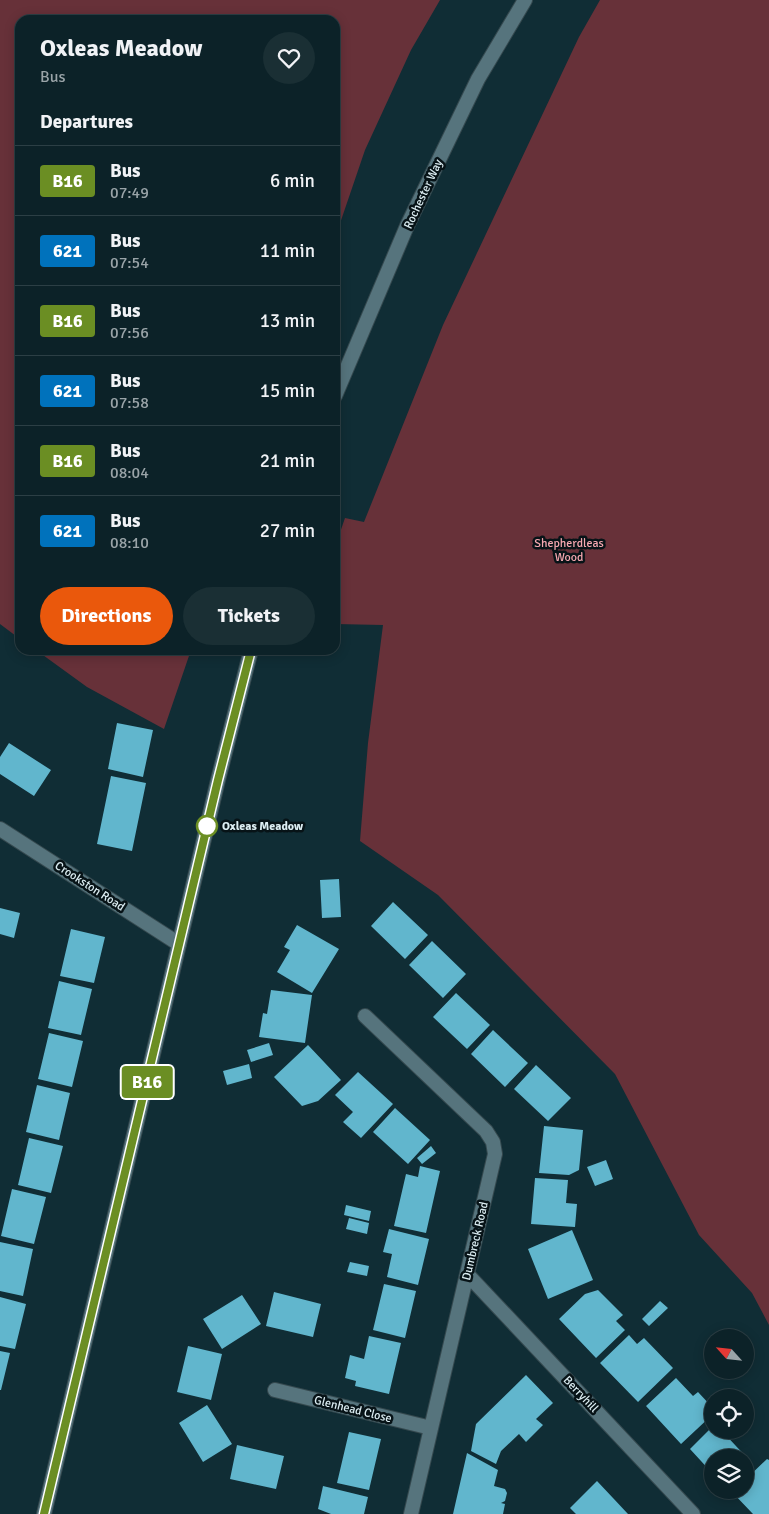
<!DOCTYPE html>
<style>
body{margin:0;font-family:Signika,sans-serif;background:#1a2f34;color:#f1f3f6;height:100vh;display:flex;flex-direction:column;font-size:19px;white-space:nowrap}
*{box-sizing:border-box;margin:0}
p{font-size:16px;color:#9aa4a8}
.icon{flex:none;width:28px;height:28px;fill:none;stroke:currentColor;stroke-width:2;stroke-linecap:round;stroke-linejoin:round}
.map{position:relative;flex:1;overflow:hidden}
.side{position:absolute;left:15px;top:15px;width:325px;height:640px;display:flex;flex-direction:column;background:#0c2228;border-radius:15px;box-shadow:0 2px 12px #0003,0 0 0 1px #2c3f45}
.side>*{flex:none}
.badge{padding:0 10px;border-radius:4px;font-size:18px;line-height:32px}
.needle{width:32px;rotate:297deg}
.controls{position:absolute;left:704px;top:1329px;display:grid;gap:10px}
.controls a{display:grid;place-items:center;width:50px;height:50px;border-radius:50%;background:#0c2228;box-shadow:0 2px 12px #0003,0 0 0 1px #2c3f45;font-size:25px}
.map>.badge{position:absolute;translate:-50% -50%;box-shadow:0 0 0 2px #fff}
h2{padding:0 25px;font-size:19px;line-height:45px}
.round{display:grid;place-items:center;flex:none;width:52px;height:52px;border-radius:26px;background:#1a2f34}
.head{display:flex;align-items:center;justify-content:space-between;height:85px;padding:0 25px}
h1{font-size:24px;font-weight:800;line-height:38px}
.button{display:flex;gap:10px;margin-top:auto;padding:10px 25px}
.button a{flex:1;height:58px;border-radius:30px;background:#ea580c;color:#fff;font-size:20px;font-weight:800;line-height:58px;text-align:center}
.button a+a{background:#1a2f34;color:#f1f3f6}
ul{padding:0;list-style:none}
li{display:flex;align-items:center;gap:15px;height:70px;padding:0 25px;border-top:1px solid #2c3f45}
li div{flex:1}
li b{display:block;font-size:19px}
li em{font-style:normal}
li .badge{min-width:55px;font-weight:700;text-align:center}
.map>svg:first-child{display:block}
</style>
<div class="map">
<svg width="769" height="1514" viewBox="0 0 769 1514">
<rect width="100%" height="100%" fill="#102d35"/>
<path fill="#673139" d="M 0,0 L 440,0 L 411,50 L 365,150 L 335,238 L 335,20 L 20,20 L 20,639 L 0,624 Z
M 600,0 L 769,0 L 769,1325 L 752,1293 L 699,1235 L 615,1074 L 438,895 L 360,841 L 368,743 L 383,625 L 335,624 L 335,547 L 345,518 L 364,522 L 443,325 L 579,37 Z
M 36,650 L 191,650 L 164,729 L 87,687 Z"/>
<path fill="#61b6cd" d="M 117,723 L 153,730 L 143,777 L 108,769 Z
M 9,743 L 51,770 L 34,796 L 0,774 L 0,757 Z
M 111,776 L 146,783 L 132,851 L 97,844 Z
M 339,879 L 341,917 L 322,918 L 320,880 Z
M 393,902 L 428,935 L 405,959 L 371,926 Z
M 0,908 L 20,913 L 14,938 L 0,934 Z
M 297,925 L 339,949 L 312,993 L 277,972 L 290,950 L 284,947 Z
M 71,929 L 105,937 L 94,983 L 60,976 Z
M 432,941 L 466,974 L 443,998 L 409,965 Z
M 59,981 L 92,989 L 81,1035 L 48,1028 Z
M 271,990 L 312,995 L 305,1043 L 259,1037 L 263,1013 L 267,1014 Z
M 456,993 L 490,1025 L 467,1049 L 433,1017 Z
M 493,1030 L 528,1063 L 505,1087 L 471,1054 Z
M 49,1033 L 83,1041 L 72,1087 L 38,1079 Z
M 269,1043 L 273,1055 L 251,1062 L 247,1050 Z
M 308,1045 L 341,1080 L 318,1101 L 302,1106 L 274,1077 Z
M 249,1064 L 252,1078 L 227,1085 L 223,1071 Z
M 536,1065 L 571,1098 L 548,1121 L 514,1089 Z
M 358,1072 L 393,1104 L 361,1138 L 343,1122 L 353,1112 L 335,1095 Z
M 37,1085 L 70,1093 L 59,1140 L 26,1132 Z
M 395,1108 L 430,1140 L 408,1164 L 373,1132 Z
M 544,1126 L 583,1130 L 579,1170 L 569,1175 L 539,1173 Z
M 29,1138 L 63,1146 L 51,1193 L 18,1185 Z
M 431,1146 L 436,1153 L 422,1164 L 417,1158 Z
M 606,1160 L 613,1179 L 595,1186 L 587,1167 Z
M 420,1166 L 440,1171 L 426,1233 L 394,1226 L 406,1174 L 418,1177 Z
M 535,1178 L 568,1180 L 566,1203 L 577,1204 L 575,1227 L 531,1224 Z
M 12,1189 L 46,1197 L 34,1244 L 1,1236 Z
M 346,1205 L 371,1211 L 369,1221 L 344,1215 Z
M 349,1218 L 369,1223 L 367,1234 L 346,1229 Z
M 389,1229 L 429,1239 L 418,1285 L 387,1277 L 392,1254 L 383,1252 Z
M 572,1230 L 593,1280 L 548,1299 L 528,1249 Z
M 0,1242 L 33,1249 L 23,1296 L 0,1291 Z
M 350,1262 L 369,1266 L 367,1276 L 347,1272 Z
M 384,1284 L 416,1291 L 405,1338 L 373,1330 Z
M 598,1290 L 623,1315 L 616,1321 L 625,1330 L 596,1358 L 559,1319 L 585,1294 Z
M 274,1292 L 321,1304 L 313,1337 L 266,1326 Z
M 242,1295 L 261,1324 L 222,1349 L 203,1319 Z
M 0,1297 L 26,1304 L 15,1349 L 0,1346 Z
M 660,1301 L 668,1308 L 649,1326 L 642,1319 Z
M 629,1335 L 637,1344 L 644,1338 L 673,1368 L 638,1402 L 600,1363 Z
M 369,1336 L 401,1343 L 389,1394 L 355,1386 L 356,1381 L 345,1378 L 350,1355 L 364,1359 Z
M 188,1346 L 222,1354 L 211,1400 L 177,1392 Z
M 0,1351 L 10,1353 L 1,1390 L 0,1390 Z
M 526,1375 L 553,1403 L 536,1419 L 543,1425 L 526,1442 L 519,1434 L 501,1451 L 496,1464 L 471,1451 L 476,1424 Z
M 676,1378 L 693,1396 L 698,1392 L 712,1407 L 712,1415 L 681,1444 L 646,1406 Z
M 207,1405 L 232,1444 L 203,1462 L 179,1423 Z
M 712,1427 L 712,1430 L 721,1430 L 750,1461 L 745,1465 L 745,1458 L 712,1458 L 712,1473 L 690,1449 Z
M 349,1432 L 381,1439 L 369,1490 L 337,1483 Z
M 237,1445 L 284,1456 L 276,1489 L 230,1479 Z
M 467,1453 L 498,1470 L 494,1486 L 505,1489 L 507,1493 L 505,1501 L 501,1503 L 505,1504 L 503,1514 L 453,1514 Z
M 767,1459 L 769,1460 L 769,1514 L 753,1514 L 732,1492 L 735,1490 L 745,1490 L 745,1480 Z
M 597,1481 L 613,1498 L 628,1514 L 576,1514 L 570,1508 Z
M 323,1486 L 368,1497 L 364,1514 L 331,1514 L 318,1509 Z"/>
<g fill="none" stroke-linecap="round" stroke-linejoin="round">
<defs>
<path id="minor" d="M 0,829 L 179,944
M 365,1016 L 486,1131 L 493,1142 L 495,1154 L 411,1514
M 467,1274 L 693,1514
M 275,1390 L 431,1428"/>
<path id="tertiary" d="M 335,396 L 407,226 L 478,79 L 525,0
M 44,1514 L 218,780 L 251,650"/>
</defs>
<use href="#minor" stroke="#35494f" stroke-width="16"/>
<use href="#tertiary" stroke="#35494f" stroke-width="16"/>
<use href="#minor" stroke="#56747d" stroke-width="14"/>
<use href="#tertiary" stroke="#56747d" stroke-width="14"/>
</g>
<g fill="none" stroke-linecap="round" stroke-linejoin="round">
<defs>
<path id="line" d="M 44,1514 L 218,780 L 251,650"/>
</defs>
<use href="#line" stroke="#fff" stroke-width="11"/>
<use href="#line" stroke="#6b8e23" stroke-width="8"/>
</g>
<circle fill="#fff" stroke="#6b8e23" stroke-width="2.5" cx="207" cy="826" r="10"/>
<g text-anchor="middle" stroke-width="5" stroke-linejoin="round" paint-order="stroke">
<g font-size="12" fill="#dcedf2" stroke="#071317">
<text transform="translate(423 194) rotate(-65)" y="4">Rochester Way</text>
<text transform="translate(90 886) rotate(33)" y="4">Crookston Road</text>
<text transform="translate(475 1241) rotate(-77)" y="4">Dumbreck Road</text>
<text transform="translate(581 1394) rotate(47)" y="4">Berryhill</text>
<text transform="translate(353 1409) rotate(14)" y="4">Glenhead Close</text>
</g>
<g font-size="12" fill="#f6a7b0" stroke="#071317">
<text x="569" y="547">Shepherdleas<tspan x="569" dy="14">Wood</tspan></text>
</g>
<g font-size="12" font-weight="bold" fill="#dcedf2" stroke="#071317" text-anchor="start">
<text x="222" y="830">Oxleas Meadow</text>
</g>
</g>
</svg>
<div class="controls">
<a><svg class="needle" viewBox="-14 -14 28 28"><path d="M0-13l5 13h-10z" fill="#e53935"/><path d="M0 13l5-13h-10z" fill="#9aa4a8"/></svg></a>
<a><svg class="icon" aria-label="locate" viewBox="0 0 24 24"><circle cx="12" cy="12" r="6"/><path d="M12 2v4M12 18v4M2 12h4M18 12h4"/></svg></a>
<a><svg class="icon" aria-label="layers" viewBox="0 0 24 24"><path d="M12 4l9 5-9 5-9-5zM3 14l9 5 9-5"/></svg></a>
</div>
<b class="badge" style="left:147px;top:1082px;background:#6b8e23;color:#fff">B16</b>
<section class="side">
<div class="head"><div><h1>Oxleas Meadow</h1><p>Bus</p></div><a class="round"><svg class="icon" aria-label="heart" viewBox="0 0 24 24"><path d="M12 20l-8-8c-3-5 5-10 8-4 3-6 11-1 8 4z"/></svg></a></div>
<h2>Departures</h2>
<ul>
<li><span class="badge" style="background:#6b8e23;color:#fff">B16</span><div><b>Bus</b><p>07:49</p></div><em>6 min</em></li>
<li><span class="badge" style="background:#0072bc;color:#fff">621</span><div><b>Bus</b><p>07:54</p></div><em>11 min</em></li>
<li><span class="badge" style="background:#6b8e23;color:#fff">B16</span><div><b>Bus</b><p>07:56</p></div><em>13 min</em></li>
<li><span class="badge" style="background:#0072bc;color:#fff">621</span><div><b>Bus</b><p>07:58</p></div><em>15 min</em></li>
<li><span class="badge" style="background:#6b8e23;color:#fff">B16</span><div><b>Bus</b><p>08:04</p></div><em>21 min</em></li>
<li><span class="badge" style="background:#0072bc;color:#fff">621</span><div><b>Bus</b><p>08:10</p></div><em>27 min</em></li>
</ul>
<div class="button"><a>Directions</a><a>Tickets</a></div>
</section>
</div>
